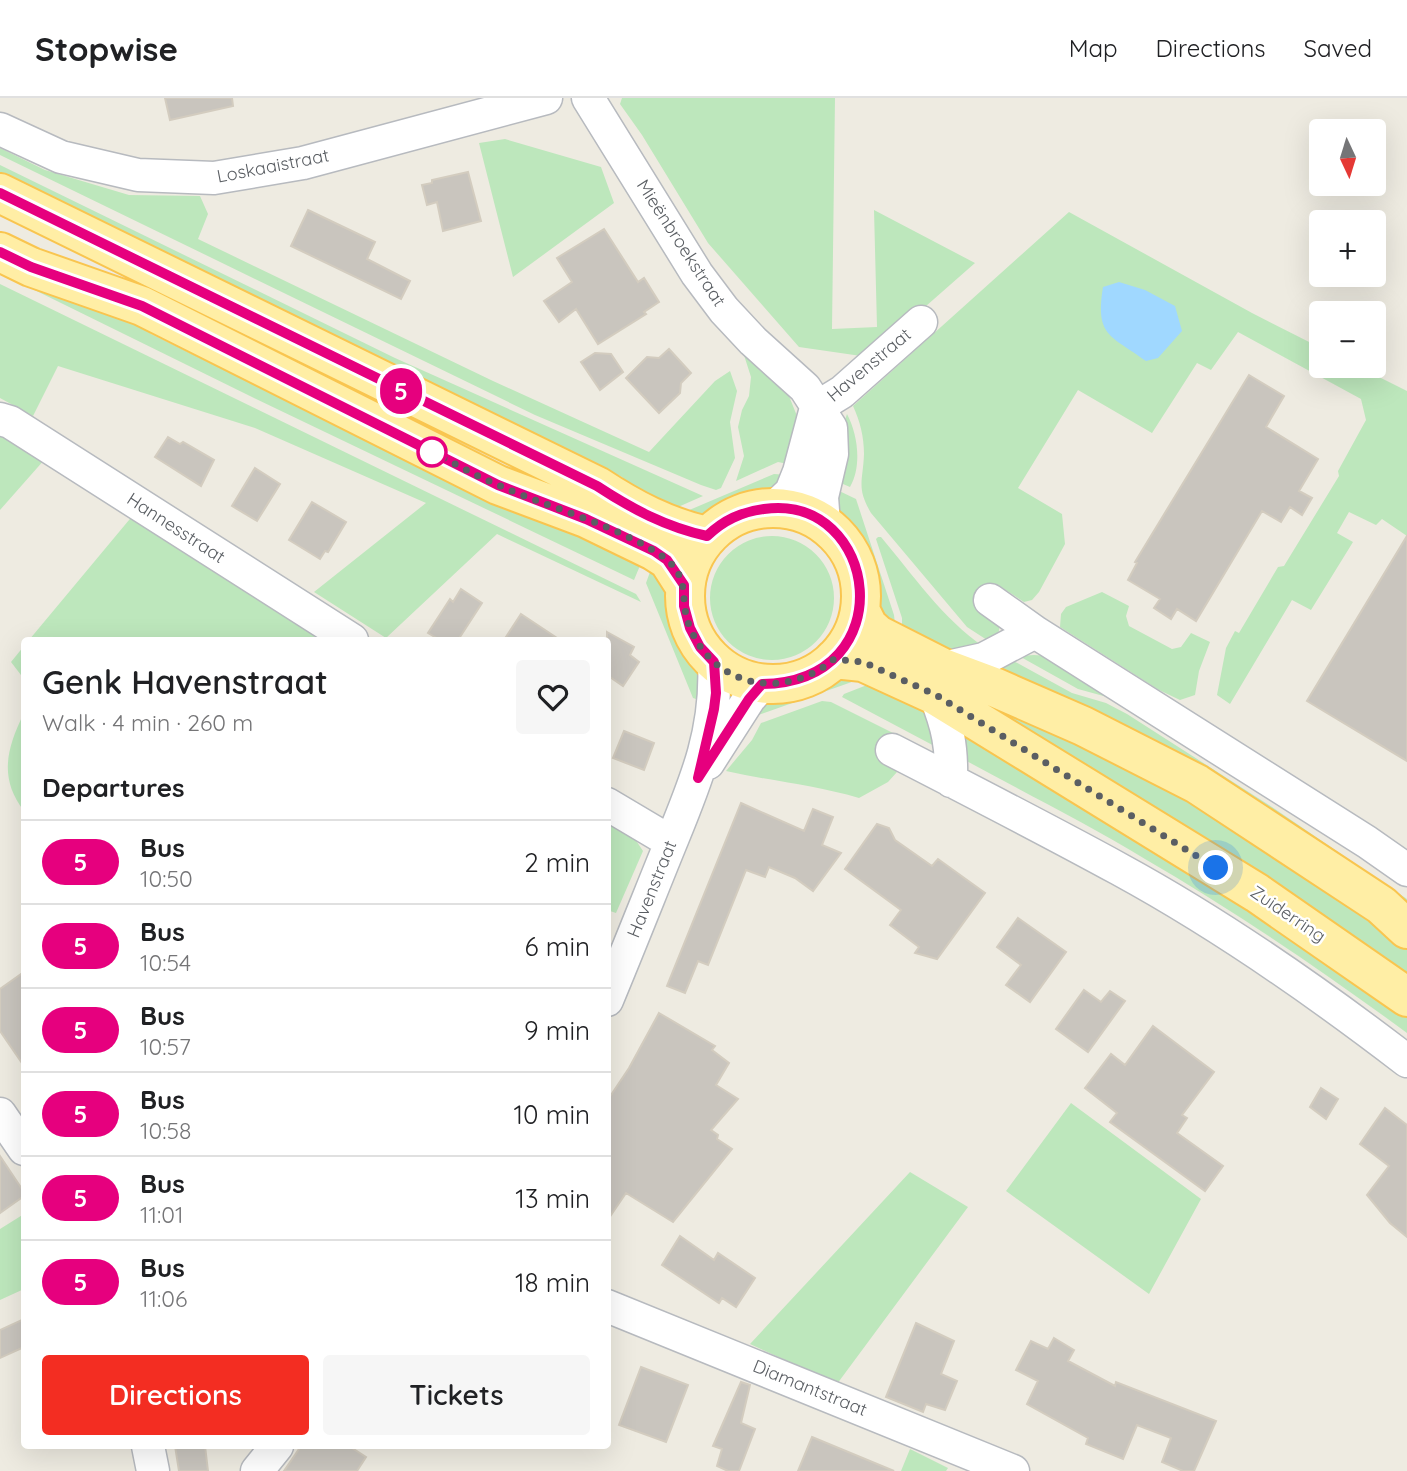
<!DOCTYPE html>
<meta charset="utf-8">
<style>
body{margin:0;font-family:Quicksand,sans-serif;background:#f6f6f6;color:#202124;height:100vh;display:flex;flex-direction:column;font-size:26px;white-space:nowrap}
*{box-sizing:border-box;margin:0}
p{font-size:23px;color:#757577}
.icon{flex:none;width:38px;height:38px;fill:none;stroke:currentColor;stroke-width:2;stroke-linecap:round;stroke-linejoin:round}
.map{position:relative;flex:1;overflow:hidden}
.drawer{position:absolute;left:21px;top:539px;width:590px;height:812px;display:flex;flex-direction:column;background:#fff;border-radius:7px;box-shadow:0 7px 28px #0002}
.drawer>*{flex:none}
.badge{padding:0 14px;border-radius:23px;font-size:24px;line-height:46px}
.needle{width:46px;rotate:176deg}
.tools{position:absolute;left:1309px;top:21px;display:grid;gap:14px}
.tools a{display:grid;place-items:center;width:77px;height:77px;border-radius:7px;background:#fff;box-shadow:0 7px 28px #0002;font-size:35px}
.you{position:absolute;width:35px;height:35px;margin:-18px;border:5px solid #fff;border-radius:50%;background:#1a73e8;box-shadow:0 0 0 10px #1a73e833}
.map>.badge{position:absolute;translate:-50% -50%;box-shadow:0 0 0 4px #fff}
h2{padding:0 21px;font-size:26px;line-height:63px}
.round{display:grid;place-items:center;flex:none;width:74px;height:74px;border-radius:7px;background:#f6f6f6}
.overview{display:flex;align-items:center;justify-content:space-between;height:119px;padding:0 21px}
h1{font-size:33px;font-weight:600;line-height:52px}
.primary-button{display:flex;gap:14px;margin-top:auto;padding:14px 21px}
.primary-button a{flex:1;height:80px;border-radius:7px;background:#f32d22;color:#fff;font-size:28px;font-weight:600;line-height:80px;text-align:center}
.primary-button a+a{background:#f6f6f6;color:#202124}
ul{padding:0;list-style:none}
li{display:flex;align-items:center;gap:21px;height:84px;padding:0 21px;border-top:2px solid #e0e0e0}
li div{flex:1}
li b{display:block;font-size:26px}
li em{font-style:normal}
li .badge{min-width:77px;font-weight:700;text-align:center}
header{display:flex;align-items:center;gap:42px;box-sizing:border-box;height:98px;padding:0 35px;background:#fff;border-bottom:2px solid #e0e0e0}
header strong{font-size:33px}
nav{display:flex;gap:38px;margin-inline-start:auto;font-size:24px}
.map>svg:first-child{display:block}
</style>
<header>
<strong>Stopwise</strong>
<nav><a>Map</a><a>Directions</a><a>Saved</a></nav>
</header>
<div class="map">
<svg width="1407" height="1373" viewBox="0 0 1407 1373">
<rect width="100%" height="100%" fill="#eeebe1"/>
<path fill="#bde7bc" d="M 622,0 L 835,0 L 832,231 L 877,229 L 874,112 L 975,165 L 868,259 L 799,249 L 708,145 L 642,37 L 620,6 Z
M 505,41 L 601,69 L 614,105 L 513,179 L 479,45 Z
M 0,50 L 45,72 L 129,97 L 200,98 L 208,116 L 198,141 L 493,283 L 649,354 L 715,283 L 730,273 L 737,293 L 730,324 L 735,360 L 721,390 L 716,392 L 701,387 L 535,317 L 0,57 Z
M 0,67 L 395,260 L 703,398 L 669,413 L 637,399 L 622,379 L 202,176 L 0,89 Z
M 1069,114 L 1252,215 L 1321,250 L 1321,268 L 1357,268 L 1407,293 L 1407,438 L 1382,421 L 1376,427 L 1349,414 L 1337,435 L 1353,444 L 1311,512 L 1292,502 L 1230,606 L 1217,597 L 1226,550 L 1235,533 L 1239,535 L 1278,469 L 1284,468 L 1339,378 L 1338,373 L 1366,322 L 1361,301 L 1238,234 L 1211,272 L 1197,265 L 1152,335 L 1078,292 L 1018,390 L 1062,416 L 1065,446 L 1039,494 L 1032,502 L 1024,504 L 998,487 L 981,511 L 1000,526 L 998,538 L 987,542 L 967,529 L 871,415 C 856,389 863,384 864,356 C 864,339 860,323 853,308 Z
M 0,175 L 141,224 L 151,236 L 430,373 L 644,458 L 634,482 L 252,299 Z
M 0,186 L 636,496 L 641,504 L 497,436 L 386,540 L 314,494 L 426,405 L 255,330 L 58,268 L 33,318 L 0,300 Z
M 743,254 L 789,298 L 799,323 L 793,367 L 778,364 L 736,383 L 744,358 L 738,329 L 742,312 L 749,298 L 751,279 Z
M 847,316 C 858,337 862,368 850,389 L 836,383 L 844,325 Z
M 0,336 L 45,361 L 0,412 Z
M 774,376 L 788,377 L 771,396 L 740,403 L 703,421 L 680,416 Z
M 833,390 L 856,401 L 894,517 L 895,526 L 892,533 L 873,506 L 871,484 L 865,461 L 836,416 Z
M 134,416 L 315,537 L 312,542 L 29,542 Z
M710 500a62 62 0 1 1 124 0a62 62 0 1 1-124 0Z
M 878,439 L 881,439 C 913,477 943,521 984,549 L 954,557 L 902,530 L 902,520 L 876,441 Z
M 654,463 L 672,489 L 672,511 L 679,534 L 699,571 L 705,604 L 693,600 L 646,485 Z
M 1102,494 L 1129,508 L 1126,518 L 1129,528 L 1172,551 L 1181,549 L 1191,535 L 1210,544 L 1199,573 L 1195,597 L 1180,602 L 1159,592 L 1060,529 L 1061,516 L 1066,509 Z
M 24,548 L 24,581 L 11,564 Z
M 889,552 L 1160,674 L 1407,851 L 1407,879 Z
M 1034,557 L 1048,558 L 1118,602 L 1078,591 L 1019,558 Z
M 1010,561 L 1072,595 L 1106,605 L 1127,616 L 1272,709 L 1407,801 L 1407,816 L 997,571 Z
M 847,574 L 863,580 L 753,619 L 761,605 L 775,599 L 803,593 L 830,580 Z
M 867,587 L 929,615 L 940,651 L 842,599 L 844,596 Z
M 822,603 L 831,604 L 897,637 L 887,665 L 897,674 L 888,684 L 859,700 C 815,687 771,683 726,673 L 752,642 L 761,625 Z
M 24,615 L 24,713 C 0,682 5,653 24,615 Z
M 969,629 L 1023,667 L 1054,694 L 1149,748 L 1340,871 L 1407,920 L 1407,935 C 1323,873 1236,814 1145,761 C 1086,725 1023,694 963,661 L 960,638 Z
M 607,720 L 631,735 L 643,753 L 616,815 L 607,812 Z
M 1071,1005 L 1201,1101 L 1149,1196 L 1006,1093 Z
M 910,1074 L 968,1109 L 837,1286 L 750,1246 Z
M 24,1116 L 24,1191 L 0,1202 L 0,1131 Z
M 910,1351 L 948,1370 L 946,1373 L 901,1373 Z"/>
<path fill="#a0d8ff" d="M 1119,184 L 1145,192 L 1175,208 L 1182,233 L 1158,260 L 1146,263 C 1110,237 1095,238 1103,189 Z"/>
<path fill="#c9c5be" stroke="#d3ccbf" stroke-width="2" d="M 165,0 L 232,0 L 233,8 L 170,22 Z
M 468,74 L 481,123 L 443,133 L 437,104 L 427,107 L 422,87 L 432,85 L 432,82 Z
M 308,112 L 375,144 L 367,161 L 410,183 L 401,201 L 291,148 Z
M 604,131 L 638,184 L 644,180 L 659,204 L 644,214 L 646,216 L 598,246 L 576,211 L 559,224 L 544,203 L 572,184 L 557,160 Z
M 669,251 L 691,275 L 681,285 L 680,295 L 659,315 L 626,280 L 647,259 L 659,260 Z
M 595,255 L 611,256 L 623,274 L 600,292 L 581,264 Z
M 1249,277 L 1284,298 L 1266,329 L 1318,361 L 1299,393 L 1312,400 L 1302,417 L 1290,409 L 1281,424 L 1262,413 L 1196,523 L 1177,511 L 1171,521 L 1154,510 L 1160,501 L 1128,482 L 1137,465 L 1135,464 Z
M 168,339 L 180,346 L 183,344 L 214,362 L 201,388 L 155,359 Z
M 255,370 L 280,386 L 257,423 L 232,408 Z
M 312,404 L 346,424 L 328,454 L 325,453 L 320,461 L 289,442 Z
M 1407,438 L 1407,663 L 1307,603 Z
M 461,491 L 482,505 L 458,542 L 440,542 L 428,535 L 450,501 L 453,504 Z
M 521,516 L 560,542 L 504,542 Z
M 607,534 L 634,549 L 630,557 L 639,564 L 623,588 L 607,577 Z
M 624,633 L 654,645 L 644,672 L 613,660 Z
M 741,705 L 804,733 L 813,711 L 833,719 L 822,747 L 841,755 L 813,793 L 795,780 L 769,769 L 765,779 L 746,772 L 708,867 L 698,863 L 685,895 L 667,888 Z
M 877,726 L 889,730 L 895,742 L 932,768 L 938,761 L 985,795 L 937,861 L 915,855 L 919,849 L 890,827 L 901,812 L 845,771 Z
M 1018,820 L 1066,854 L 1030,904 L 1006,887 L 1021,867 L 997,849 Z
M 24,874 L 24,968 L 0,933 L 0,891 Z
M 1084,892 L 1101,904 L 1110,893 L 1125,903 L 1088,954 L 1056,931 Z
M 659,915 L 715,948 L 712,952 L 729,965 L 716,987 L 738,1001 L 711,1032 L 718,1037 L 717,1041 L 732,1051 L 673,1124 L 626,1095 L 607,1123 L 607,1003 L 629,970 Z
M 1153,928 L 1214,974 L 1182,1017 L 1187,1020 L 1177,1035 L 1223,1068 L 1205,1093 L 1110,1024 L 1117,1015 L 1085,990 L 1111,956 L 1125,967 Z
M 1321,990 L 1338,1001 L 1326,1021 L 1310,1009 Z
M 1385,1010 L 1407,1027 L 1407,1139 L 1390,1125 L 1367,1097 L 1389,1068 L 1360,1046 Z
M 0,1058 L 24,1094 L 24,1098 L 0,1115 Z
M 680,1138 L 714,1162 L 718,1155 L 755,1180 L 736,1209 L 722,1200 L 719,1205 L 662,1167 Z
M 24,1221 L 24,1249 L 0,1260 L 0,1232 Z
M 916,1225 L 954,1243 L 941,1276 L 957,1283 L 945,1312 L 926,1306 L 923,1314 L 886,1299 Z
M 1054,1240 L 1074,1252 L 1068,1263 L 1115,1288 L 1116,1284 L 1216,1323 L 1194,1373 L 1183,1373 L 1162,1364 L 1171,1340 L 1137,1327 L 1123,1361 L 1086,1346 L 1088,1340 L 1027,1306 L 1038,1283 L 1016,1272 L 1031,1243 L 1048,1251 Z
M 641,1269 L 688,1287 L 666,1344 L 619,1327 Z
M 741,1284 L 750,1287 L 741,1325 L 755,1331 L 739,1373 L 728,1373 L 717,1368 L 722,1351 L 713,1348 Z
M 812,1339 L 894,1373 L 798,1373 Z
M 175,1348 L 205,1348 L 208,1373 L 179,1373 Z
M 301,1348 L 349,1348 L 366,1359 L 357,1373 L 284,1373 Z"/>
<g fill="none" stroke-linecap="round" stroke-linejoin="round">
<defs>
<path id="minor" d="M 588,0 L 697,176 L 724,212 L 753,243 L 805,290 L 831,330 L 832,356 L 822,399 L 824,426
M 0,31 L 61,59 L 138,77 L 214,80 L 303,65 L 546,0
M 816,310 L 842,294 L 921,224
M 0,321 L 10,324 L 352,542
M 775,409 L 791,394 L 799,374 L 816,310
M 990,502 L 1035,534 L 1367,744 L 1407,772
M 943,570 L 984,561 L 1035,534
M 935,597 C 948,629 952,649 951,683
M 892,652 C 968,691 1044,730 1119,771 C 1220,826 1316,893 1407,963
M 708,665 L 749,601 L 762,586
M 607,706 L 671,744
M 607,902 C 627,854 646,806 665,759 C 692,692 718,638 714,564
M 0,1016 L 24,1051
M 607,1208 L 1013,1373
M 148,1348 L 153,1373
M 257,1373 L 277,1348"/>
<path id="major" d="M 0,95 L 597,388 C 632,411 666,429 707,438
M 0,154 L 31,169 L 142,208 L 498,387 L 586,420 L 654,453 L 668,462 L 684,487
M685 498a88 88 0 1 1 176 0a88 88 0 1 1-176 0Z
M 860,512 L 868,528 L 878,537 L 943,570 L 994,589 L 1083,628 L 1197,686 L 1381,807 L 1407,831
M 834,561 L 863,564 L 935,597 L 1257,795 L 1407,899"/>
</defs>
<use href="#minor" stroke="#b7babf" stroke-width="35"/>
<use href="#major" stroke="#f9c54f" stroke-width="42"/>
<use href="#minor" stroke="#fff" stroke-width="32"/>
<use href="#major" stroke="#ffeea5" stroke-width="38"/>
</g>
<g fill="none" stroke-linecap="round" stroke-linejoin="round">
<defs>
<path id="line" d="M 0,95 L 597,388 C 632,411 666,429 707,438 C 724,422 741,414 764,411 C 879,395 905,584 762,586 L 749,601 L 698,680 L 714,611 L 716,595 L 714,564 L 700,549 L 690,530 L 684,508 L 684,487 L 667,462 L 654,453 L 586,421 L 498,387 L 142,208 L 31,169 L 0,154"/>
</defs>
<use href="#line" stroke="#fff" stroke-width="16"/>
<use href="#line" stroke="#e6007e" stroke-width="10"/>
<path stroke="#5a5e63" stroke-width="7" stroke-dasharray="0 12.6" d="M 432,354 L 427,351 C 450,363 474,377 498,387 C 550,410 607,424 656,454 C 696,479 676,499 691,532 C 718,592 787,601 834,561 L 863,564 L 936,597 L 1216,770"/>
</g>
<circle fill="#fff" stroke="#e6007e" stroke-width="3.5" cx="432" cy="354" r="14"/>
<g text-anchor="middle" stroke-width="5" stroke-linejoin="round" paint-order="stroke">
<g font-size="18" fill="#5a5e63" stroke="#fff">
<text transform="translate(273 68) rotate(-11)" y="6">Loskaaistraat</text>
<text transform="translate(681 145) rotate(57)" y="6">Mieënbroekstraat</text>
<text transform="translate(869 267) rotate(-40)" y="6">Havenstraat</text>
<text transform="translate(176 430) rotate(33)" y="6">Hannesstraat</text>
<text transform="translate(652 791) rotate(-68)" y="6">Havenstraat</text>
<text transform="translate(1288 816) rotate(34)" y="6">Zuiderring</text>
<text transform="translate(810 1290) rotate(22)" y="6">Diamantstraat</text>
</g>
</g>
</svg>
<div class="tools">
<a><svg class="needle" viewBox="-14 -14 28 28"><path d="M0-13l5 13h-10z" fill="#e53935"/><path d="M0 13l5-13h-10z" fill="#757577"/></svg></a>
<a>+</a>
<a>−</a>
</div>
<div class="you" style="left:1216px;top:770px"></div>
<b class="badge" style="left:401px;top:293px;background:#e6007e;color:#fff">5</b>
<section class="drawer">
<div class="overview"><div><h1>Genk Havenstraat</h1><p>Walk · 4 min · 260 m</p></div><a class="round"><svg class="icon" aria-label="heart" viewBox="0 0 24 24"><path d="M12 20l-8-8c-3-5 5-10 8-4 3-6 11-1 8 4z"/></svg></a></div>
<h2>Departures</h2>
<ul>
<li><span class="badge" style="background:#e6007e;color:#fff">5</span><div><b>Bus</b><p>10:50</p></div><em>2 min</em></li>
<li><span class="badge" style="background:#e6007e;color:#fff">5</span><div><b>Bus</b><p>10:54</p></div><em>6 min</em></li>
<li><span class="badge" style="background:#e6007e;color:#fff">5</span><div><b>Bus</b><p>10:57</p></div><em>9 min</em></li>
<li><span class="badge" style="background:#e6007e;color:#fff">5</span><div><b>Bus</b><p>10:58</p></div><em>10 min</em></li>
<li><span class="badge" style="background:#e6007e;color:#fff">5</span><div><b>Bus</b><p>11:01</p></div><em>13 min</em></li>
<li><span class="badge" style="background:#e6007e;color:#fff">5</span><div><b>Bus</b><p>11:06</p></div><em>18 min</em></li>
</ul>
<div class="primary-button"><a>Directions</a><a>Tickets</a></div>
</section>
</div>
